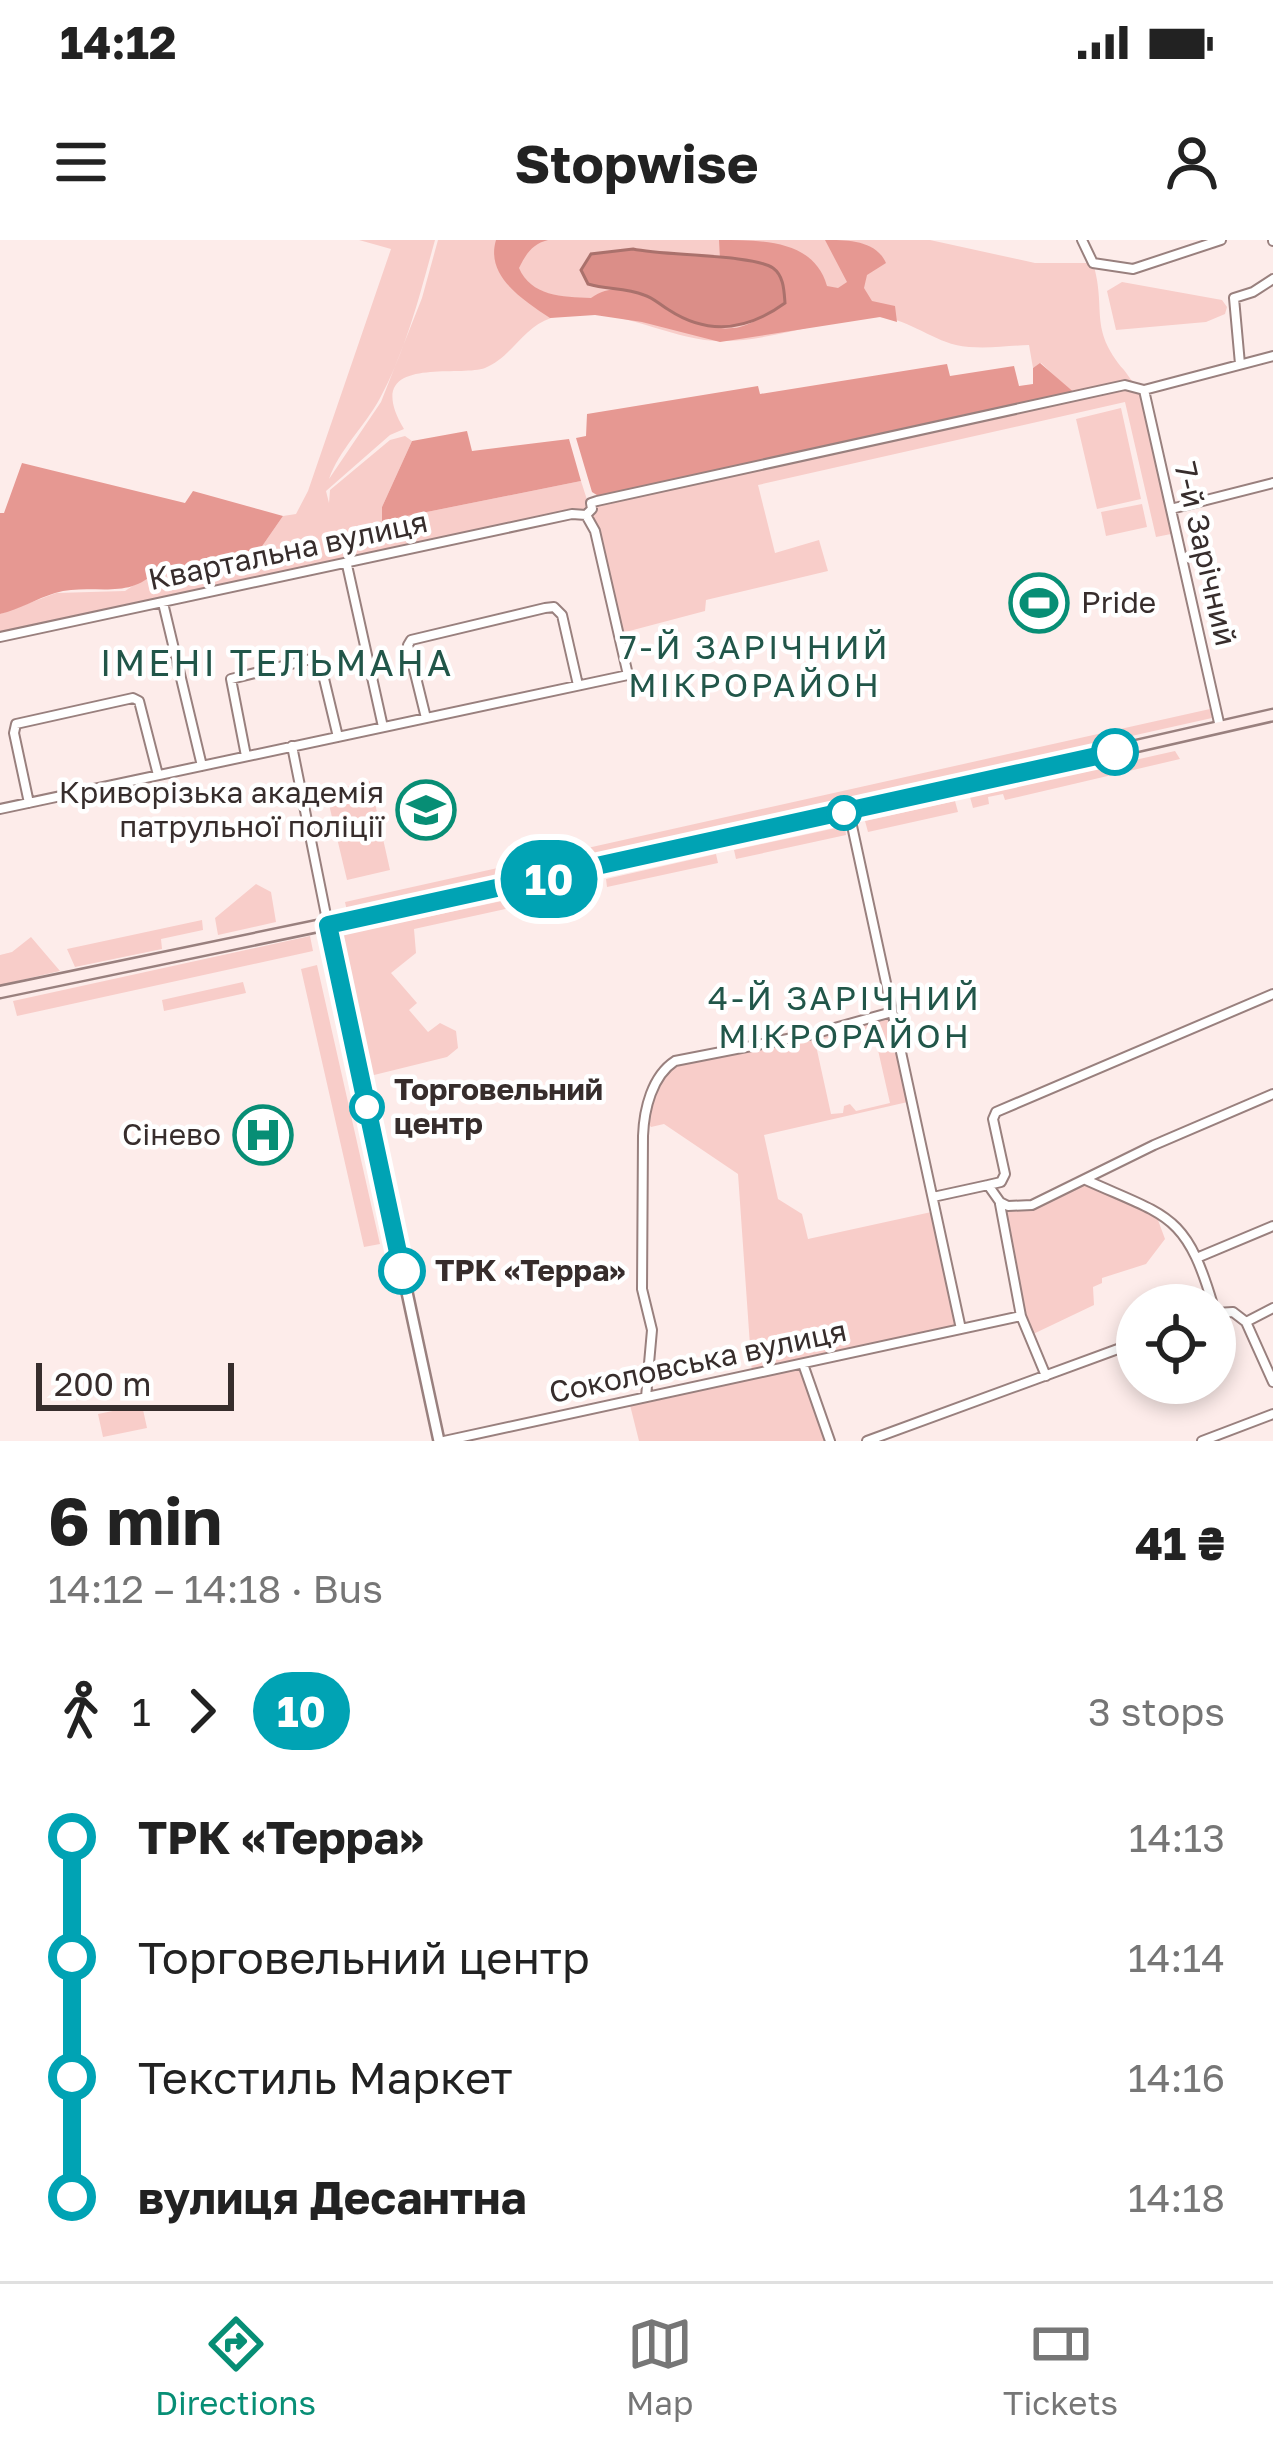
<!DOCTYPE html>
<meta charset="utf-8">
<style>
body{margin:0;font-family:"Golos Text",sans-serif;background:#f2f2f2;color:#222;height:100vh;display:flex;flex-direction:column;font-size:45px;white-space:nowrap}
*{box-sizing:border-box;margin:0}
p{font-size:39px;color:#767676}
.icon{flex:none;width:66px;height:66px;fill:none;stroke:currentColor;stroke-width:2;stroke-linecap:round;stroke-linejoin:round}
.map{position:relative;height:1201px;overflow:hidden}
.panel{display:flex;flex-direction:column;background:#fff;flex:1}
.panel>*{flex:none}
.badge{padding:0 24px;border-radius:39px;font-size:42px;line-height:78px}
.buttons{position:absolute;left:1116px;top:1044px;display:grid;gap:24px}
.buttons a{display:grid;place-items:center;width:120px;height:120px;border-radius:50%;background:#fff;box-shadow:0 6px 18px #0003;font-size:60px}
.scale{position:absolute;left:36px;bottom:30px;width:198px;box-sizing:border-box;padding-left:12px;border:6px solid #372d2c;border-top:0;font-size:33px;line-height:42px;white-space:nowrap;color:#372d2c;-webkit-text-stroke:9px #fff;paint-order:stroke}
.map>.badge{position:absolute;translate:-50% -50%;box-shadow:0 0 0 6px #fff}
.legs{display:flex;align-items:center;gap:18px;height:132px;padding:0 48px;font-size:39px}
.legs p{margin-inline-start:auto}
.overview{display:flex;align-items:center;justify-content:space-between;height:204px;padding:0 48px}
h1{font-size:66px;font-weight:700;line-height:90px}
ul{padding:0 48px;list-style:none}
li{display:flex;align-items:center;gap:42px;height:120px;font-size:45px}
li i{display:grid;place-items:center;width:18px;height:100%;margin:0 15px;background:currentColor}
li i::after{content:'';width:30px;height:30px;margin:-15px;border:9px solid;border-radius:50%;background:#fff}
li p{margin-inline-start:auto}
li:first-child i{background:linear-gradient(#0000 50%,currentColor 0)}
li:last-child i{background:linear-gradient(currentColor 50%,#0000 0)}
.status{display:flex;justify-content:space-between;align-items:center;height:84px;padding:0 60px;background:#fff;direction:ltr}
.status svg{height:33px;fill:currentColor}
header{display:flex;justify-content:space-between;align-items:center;height:156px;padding:0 48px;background:#fff;font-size:54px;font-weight:700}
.tab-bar{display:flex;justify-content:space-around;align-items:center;height:168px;border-top:3px solid #e0e0e0;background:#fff;font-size:33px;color:#767676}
.tab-bar a{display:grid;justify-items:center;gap:6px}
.tab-bar .on{color:#078e75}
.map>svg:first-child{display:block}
</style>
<div class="status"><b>14:12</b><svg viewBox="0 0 49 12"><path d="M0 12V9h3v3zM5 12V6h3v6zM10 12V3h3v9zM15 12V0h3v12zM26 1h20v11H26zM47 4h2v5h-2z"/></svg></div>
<header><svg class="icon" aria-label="menu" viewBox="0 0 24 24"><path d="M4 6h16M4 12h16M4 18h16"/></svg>Stopwise<svg class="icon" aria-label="person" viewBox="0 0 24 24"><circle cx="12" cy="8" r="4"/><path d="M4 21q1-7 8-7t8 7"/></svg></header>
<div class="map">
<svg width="1273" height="1201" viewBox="0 0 1273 1201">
<rect width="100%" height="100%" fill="#fdecea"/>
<path fill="#f8cdc9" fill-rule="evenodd" d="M 359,0 L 435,0 C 420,54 406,111 379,160 C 364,187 339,210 329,239 L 381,162 L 422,58 L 438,0 L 930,0 L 1035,23 L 1093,23 C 1107,70 1088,88 1124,130 C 1131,139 1133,145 1144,150 L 1176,293 L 1156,297 L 1125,162 L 758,245 L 775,313 L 819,300 L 828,331 L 706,360 L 705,371 L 618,394 L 595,291 L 586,275 L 591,263 L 1075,155 L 1041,123 L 1033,128 L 1029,105 C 1005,106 979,110 956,105 C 930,99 904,77 878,77 C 826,78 774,101 723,101 C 669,102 609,59 551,78 C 523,87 511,118 485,128 C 458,138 359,113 404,189 L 390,195 L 326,251 L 329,263 L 330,250 L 390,200 L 405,196 L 412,201 L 382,267 L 382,281 L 581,241 L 589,266 L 584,271 L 349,320 L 338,291 L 347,325 L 0,397 L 0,374 L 56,353 L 125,351 L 157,330 L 221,328 L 256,315 L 283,276 L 296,274 L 308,251 L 391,9 ZM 633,9 L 666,16 L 750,21 L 604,49 Z
M 1122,42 L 1222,60 L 1227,67 L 1225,74 L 1206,82 L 1116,90 L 1107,51 Z
M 1121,168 L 1141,259 L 1097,269 L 1076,179 Z
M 1142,264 L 1147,287 L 1106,296 L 1101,272 Z
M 1210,469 L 1212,478 L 347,671 L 345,662 Z
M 1175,511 L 1180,519 L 1005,560 L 1003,554 L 988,557 L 989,564 L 973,568 L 970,557 Z
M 370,541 L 390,630 L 347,640 L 326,552 Z
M 955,561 L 958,572 L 868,592 L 865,581 Z
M 845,586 L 846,595 L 736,619 L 734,610 Z
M 716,614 L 718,623 L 607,647 L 606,639 Z
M 256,644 L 271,652 L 276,682 L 218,695 L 215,678 Z
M 581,644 L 583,652 L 414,689 L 416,713 L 391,733 L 417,763 L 409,770 L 428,792 L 440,783 L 456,791 L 458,808 L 447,817 L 370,836 L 339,688 L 411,674 L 413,680 Z
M 202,680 L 203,690 L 161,699 L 162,709 L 75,727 L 67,709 Z
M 310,696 L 313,711 L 17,776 L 13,761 Z
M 31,697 L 60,731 L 0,745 L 0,715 L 12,712 Z
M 317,725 L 380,1004 L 364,1007 L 301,729 Z
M 243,742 L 246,753 L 164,771 L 162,760 Z
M 892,772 L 912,861 L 764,895 L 778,959 L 802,974 L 808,999 L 936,971 L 961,1089 L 804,1124 L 830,1201 L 639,1201 L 629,1161 L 752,1134 L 738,934 L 664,884 L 651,887 L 644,878 L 662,830 L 675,821 L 813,794 ZM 873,788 L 890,863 L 856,871 L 850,864 L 844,866 L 843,873 L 831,874 L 815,801 Z
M 1085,939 L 1155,972 L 1165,999 L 1146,1024 L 1102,1038 L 1102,1043 L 1093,1047 L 1094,1065 L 1029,1096 L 1000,962 L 1022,968 Z
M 142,1165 L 147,1188 L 103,1197 L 98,1174 Z"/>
<path fill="#e69892" d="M 496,0 L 548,0 C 532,4 526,14 519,28 C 531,56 562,57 591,58 C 639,25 681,95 733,88 C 750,87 770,71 785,63 C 780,19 759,21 720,19 L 719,0 C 764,0 814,0 827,46 L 838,48 L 847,42 L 825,0 C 847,0 876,0 886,23 L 867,35 L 864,48 L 872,61 L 895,66 L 897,82 L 880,77 L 720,102 L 642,82 L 595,75 L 550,78 C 524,60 485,37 496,0 Z
M 1040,123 L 1077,155 L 600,257 L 592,252 L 576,198 L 586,196 L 587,174 L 758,146 L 760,154 L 947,124 L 950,136 L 1014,126 L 1019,146 L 1033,144 L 1033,128 Z
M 467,191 L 472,211 L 569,199 L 581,241 L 382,281 L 382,267 L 412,201 Z
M 22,223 L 185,263 L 193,251 L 283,276 L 256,315 L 221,328 L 157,330 C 128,362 92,342 55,353 C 36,359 20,369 0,374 L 0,273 L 4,273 Z"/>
<path fill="#db8e88" stroke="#aa716c" stroke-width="3" d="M 633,9 C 664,16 752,14 773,28 C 784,36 784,51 785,63 C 748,90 709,96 669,70 C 660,65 654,58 644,55 C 625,47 607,50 588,44 L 581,30 L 591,14 Z"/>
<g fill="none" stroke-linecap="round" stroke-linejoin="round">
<defs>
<path id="minor" d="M 1082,0 L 1093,23 L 1133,29 L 1221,0
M 1273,0 L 1273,1
M 1240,124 L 1234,58 L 1253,52 L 1273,39
M 1144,150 L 1220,487
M 1144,150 L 1273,116
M 1171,269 L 1273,243
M 586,275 L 592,269 L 591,263 L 597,261 L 1125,145 L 1144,150
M 347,325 L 383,487
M 163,363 L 202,526
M 0,397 L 572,274 L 586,275
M 426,478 L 408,405 L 411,400 L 545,368 L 554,367 L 562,375 L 578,445
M 292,506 L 328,685
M 246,516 L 231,439 L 311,419 L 320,422 L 338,497
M 29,563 L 14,493 L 16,484 L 133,458 L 139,461 L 158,535
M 0,569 L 628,435 L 595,291 L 586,275
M 849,572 L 961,1089
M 1086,940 C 1168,977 1186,973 1213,1065
M 988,945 L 1001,942 L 1005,934 L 993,879 L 996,872 L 1273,754
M 933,957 L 988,945 L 1000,962 L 1008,966 L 1032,965 L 1154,905 L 1273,854
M 1000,964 L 1021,1076 L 1046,1136
M 1199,1017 L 1273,986
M 1215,1073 L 1233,1072 L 1246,1082 L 1273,1068
M 1246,1082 L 1273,1142
M 803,1124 L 830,1201
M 646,1157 L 652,1090 L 642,1049 L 643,896 C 644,869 652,836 675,821 L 813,794 L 892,772
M 444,1201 L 1021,1076
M 867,1201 L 1137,1102
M 1202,1201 L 1273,1174"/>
<path id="tertiary" d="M 328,685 L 439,1201"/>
<path id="secondary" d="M 0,752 L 640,619 L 1273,475"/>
</defs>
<use href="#minor" stroke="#99807e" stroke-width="12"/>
<use href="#tertiary" stroke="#99807e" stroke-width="14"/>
<use href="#secondary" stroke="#99807e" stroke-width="15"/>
<use href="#minor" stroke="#fff" stroke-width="8"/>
<use href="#tertiary" stroke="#fff" stroke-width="9"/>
<use href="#secondary" stroke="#feecea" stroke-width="10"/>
</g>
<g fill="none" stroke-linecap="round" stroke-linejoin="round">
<defs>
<path id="line-1" d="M 402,1031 L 328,685 L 1115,512"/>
</defs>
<use href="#line-1" stroke="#fff" stroke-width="27"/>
<use href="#line-1" stroke="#00a3b4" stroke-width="18"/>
</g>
<defs>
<symbol id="stadium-ring" viewBox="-11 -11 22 22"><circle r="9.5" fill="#fff" stroke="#078e75" stroke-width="1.5"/><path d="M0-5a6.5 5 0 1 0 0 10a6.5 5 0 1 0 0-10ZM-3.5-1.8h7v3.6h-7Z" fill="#078e75"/></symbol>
<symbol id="university-ring" viewBox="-11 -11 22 22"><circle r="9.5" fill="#fff" stroke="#078e75" stroke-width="1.5"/><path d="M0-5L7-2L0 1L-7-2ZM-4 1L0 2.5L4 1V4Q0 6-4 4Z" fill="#078e75"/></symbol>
<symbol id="hospital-ring" viewBox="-11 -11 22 22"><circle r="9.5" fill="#fff" stroke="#078e75" stroke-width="1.5"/><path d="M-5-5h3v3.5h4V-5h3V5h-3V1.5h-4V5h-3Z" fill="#078e75"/></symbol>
</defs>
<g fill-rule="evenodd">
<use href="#stadium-ring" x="1006" y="330" width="66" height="66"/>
<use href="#university-ring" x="393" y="537" width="66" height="66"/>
<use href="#hospital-ring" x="230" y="862" width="66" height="66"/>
</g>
<g fill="#fff" stroke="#00a3b4" stroke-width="6">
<circle cx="1115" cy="512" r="21"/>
<circle cx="844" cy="573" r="15"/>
<circle cx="367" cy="867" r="15"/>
<circle cx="402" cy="1031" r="21"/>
</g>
<g text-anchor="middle" stroke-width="9" stroke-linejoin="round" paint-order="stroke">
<g font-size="30" fill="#372d2c" stroke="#fff">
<text transform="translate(288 311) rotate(-12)" y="10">Квартальна вулиця</text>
<text transform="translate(1205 314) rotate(77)" y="10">7-й Зарічний</text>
<text transform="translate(698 1122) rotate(-12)" y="10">Соколовська вулиця</text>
</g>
<g font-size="30" fill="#372d2c" stroke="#fff" text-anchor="end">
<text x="1081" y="373" text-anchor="start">Pride</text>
<text x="384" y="563">Криворізька академія<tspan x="384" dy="34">патрульної поліції</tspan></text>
<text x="221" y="905">Сінево</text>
</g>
<g font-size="30" font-weight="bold" fill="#372d2c" stroke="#fff" text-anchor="start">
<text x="394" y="860">Торговельний<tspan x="394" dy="34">центр</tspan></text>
<text x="435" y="1041">ТРК «Терра»</text>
</g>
<g font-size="33" letter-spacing="3" fill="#215649" stroke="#fff">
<text x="755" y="419">7-Й ЗАРІЧНИЙ<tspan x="755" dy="38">МІКРОРАЙОН</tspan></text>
<text x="845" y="770">4-Й ЗАРІЧНИЙ<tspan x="845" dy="38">МІКРОРАЙОН</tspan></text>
</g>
<g font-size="36" letter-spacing="3" fill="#215649" stroke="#fff">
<text x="277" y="436">ІМЕНІ ТЕЛЬМАНА</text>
</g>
</g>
</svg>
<div class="buttons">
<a><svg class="icon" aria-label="locate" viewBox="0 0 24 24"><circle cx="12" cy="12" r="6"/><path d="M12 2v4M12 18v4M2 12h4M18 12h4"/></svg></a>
</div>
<div class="scale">200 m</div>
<b class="badge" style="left:549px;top:639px;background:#00a3b4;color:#fff">10</b>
</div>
<section class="panel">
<div class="overview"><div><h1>6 min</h1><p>14:12 – 14:18 · Bus</p></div><b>41 ₴</b></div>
<div class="legs"><svg class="icon" aria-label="walk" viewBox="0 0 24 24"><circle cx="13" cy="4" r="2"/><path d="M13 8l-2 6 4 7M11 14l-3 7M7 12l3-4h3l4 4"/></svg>1<svg class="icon" aria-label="forward" viewBox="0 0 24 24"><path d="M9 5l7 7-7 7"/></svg><b class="badge" style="background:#00a3b4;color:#fff">10</b><p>3 stops</p></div>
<ul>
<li><i style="color:#00a3b4"></i><b>ТРК «Терра»</b><p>14:13</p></li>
<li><i style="color:#00a3b4"></i><span>Торговельний центр</span><p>14:14</p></li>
<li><i style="color:#00a3b4"></i><span>Текстиль Маркет</span><p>14:16</p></li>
<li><i style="color:#00a3b4"></i><b>вулиця Десантна</b><p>14:18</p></li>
</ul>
</section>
<nav class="tab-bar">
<a class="on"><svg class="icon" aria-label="directions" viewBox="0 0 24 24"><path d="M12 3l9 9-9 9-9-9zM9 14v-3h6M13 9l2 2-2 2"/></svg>Directions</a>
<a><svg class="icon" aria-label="map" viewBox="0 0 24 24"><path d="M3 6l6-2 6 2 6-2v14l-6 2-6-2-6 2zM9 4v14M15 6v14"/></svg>Map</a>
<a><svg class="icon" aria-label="tickets" viewBox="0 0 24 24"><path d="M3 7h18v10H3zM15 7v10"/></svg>Tickets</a>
</nav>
